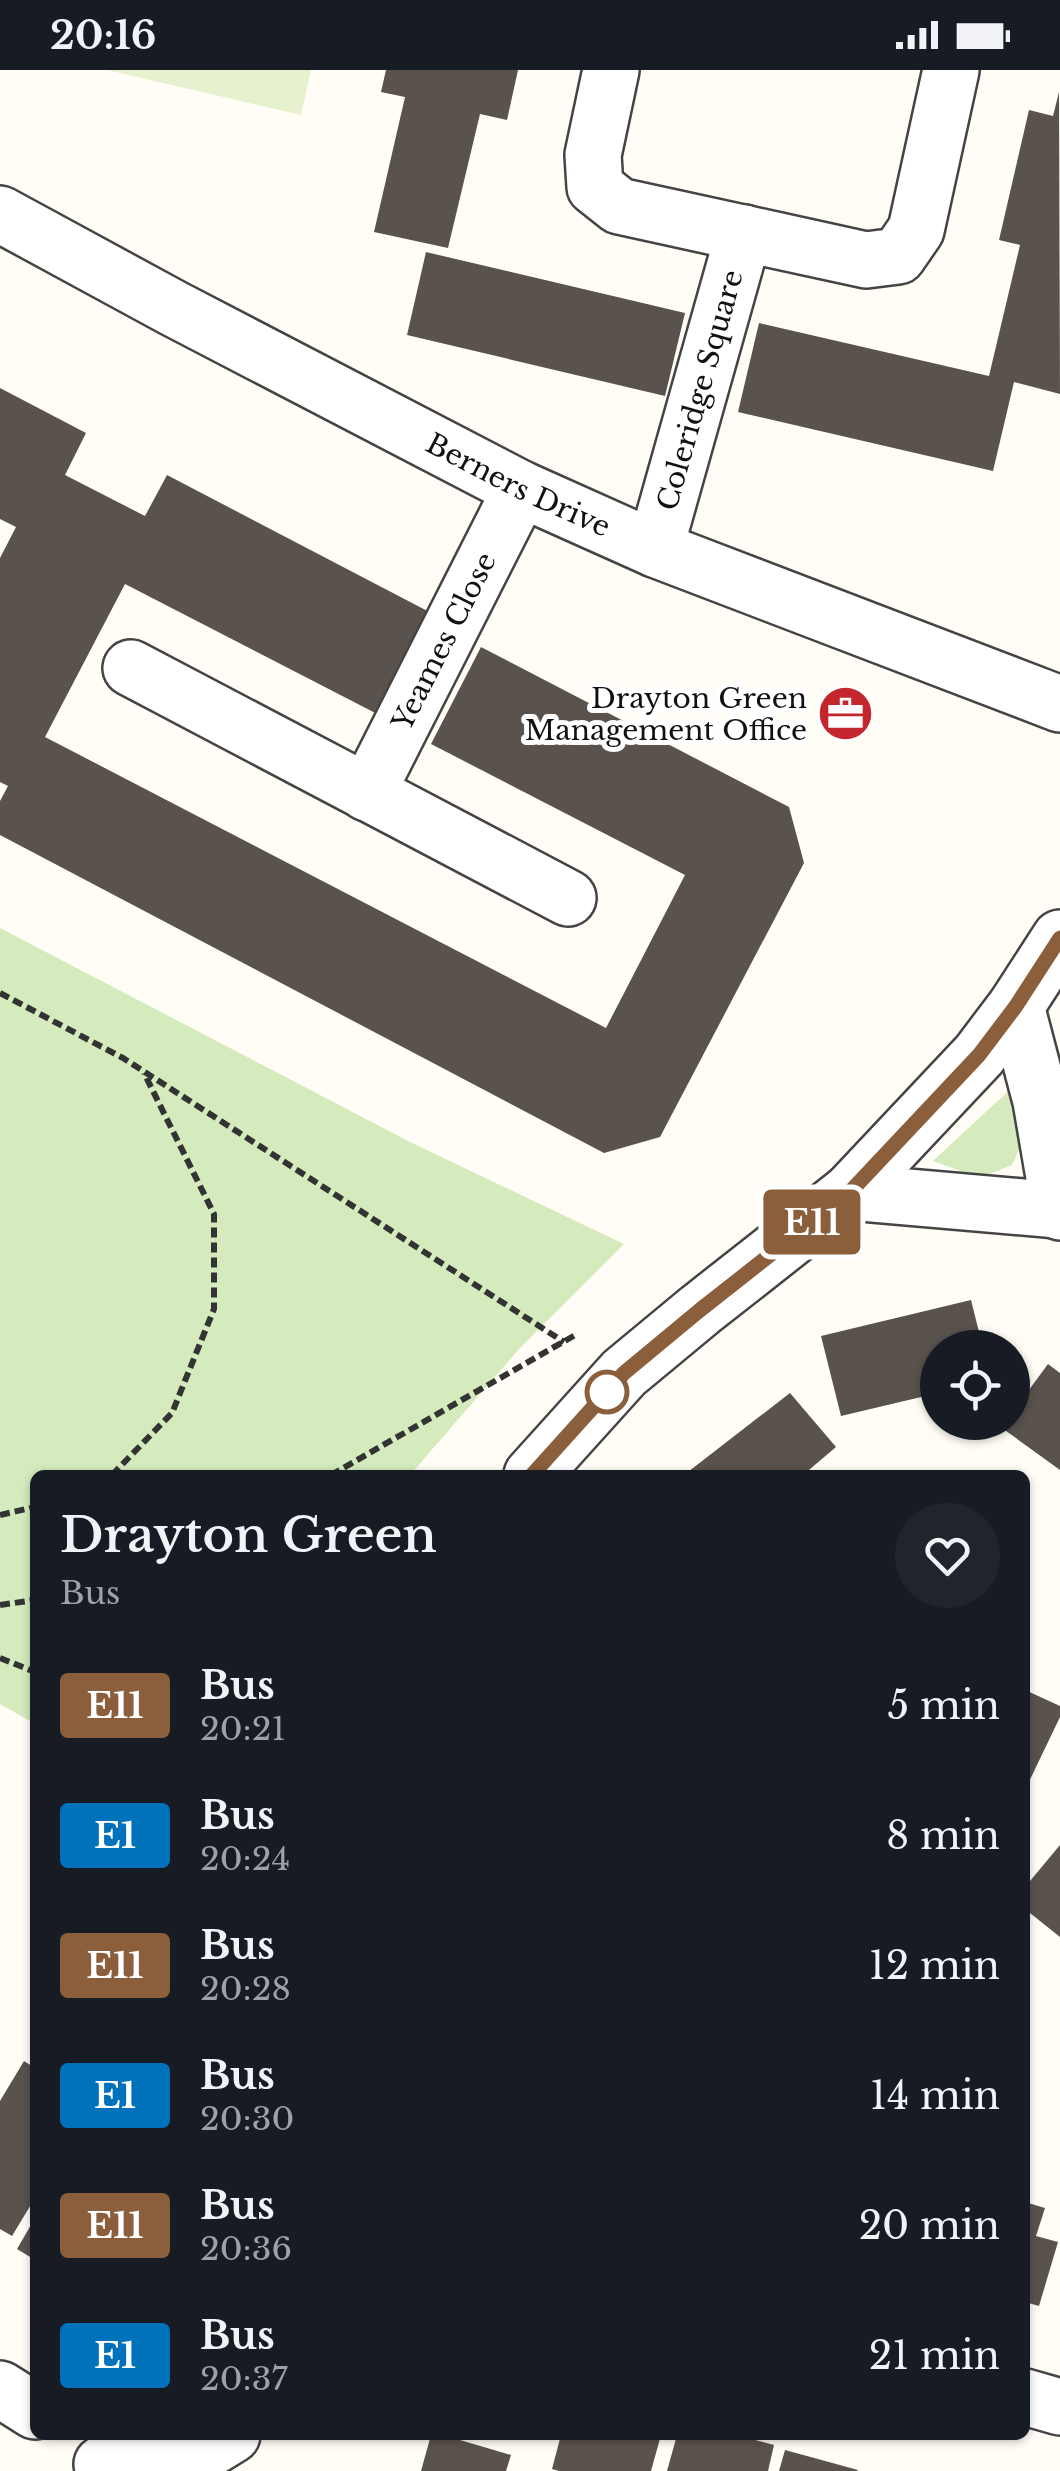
<!DOCTYPE html>
<style>
body{margin:0;font-family:"Libre Baskerville",serif;background:#20242c;color:#f1f3f6;height:100vh;display:flex;flex-direction:column;font-size:38px;white-space:nowrap}
*{box-sizing:border-box;margin:0}
p{font-size:32px;color:#9ea1a6}
.icon{flex:none;width:55px;height:55px;fill:none;stroke:currentColor;stroke-width:2;stroke-linecap:round;stroke-linejoin:round}
.map{position:relative;flex:1;overflow:hidden}
.side{position:absolute;left:30px;top:1400px;width:1000px;height:970px;display:flex;flex-direction:column;background:#171b24;border-radius:15px;box-shadow:0 2px 8px #0004}
.side>*{flex:none}
.badge{padding:0 20px;border-radius:8px;font-size:35px;line-height:65px}
.controls{position:absolute;left:920px;top:1260px;display:grid;gap:20px}
.controls a{display:grid;place-items:center;width:110px;height:110px;border-radius:50%;background:#171b24;box-shadow:0 2px 8px #0004;font-size:50px}
.map>.badge{position:absolute;translate:-50% -50%;box-shadow:0 0 0 5px #fff}
.round{display:grid;place-items:center;flex:none;width:105px;height:105px;border-radius:52px;background:#20242c}
.headline{display:flex;align-items:center;justify-content:space-between;height:170px;padding:0 30px}
h1{font-size:48px;font-weight:600;line-height:75px}
ul{padding:0;list-style:none}
li{display:flex;align-items:center;gap:30px;height:130px;padding:0 30px}
li div{flex:1}
li b{display:block;font-size:38px}
li em{font-style:normal}
li .badge{min-width:110px;font-weight:700;text-align:center}
.status{display:flex;justify-content:space-between;align-items:center;height:70px;padding:0 50px;background:#171b24;direction:ltr}
.status svg{height:28px;fill:currentColor}
.map>svg:first-child{display:block}
</style>
<div class="status"><b>20:16</b><svg viewBox="0 0 49 12"><path d="M0 12V9h3v3zM5 12V6h3v6zM10 12V3h3v9zM15 12V0h3v12zM26 1h20v11H26zM47 4h2v5h-2z"/></svg></div>
<div class="map">
<svg width="1060" height="2401" viewBox="0 0 1060 2401">
<rect width="100%" height="100%" fill="#fffdf5"/>
<path fill="#d5ebbd" d="M 0,858 L 410,1072 L 624,1174 L 520,1278 L 410,1405 L 35,1405 L 35,1654 L 0,1634 Z
M 1017,1013 L 1026,1064 L 1012,1095 L 980,1108 L 933,1091 Z"/>
<path fill="#e6f2cf" d="M 107,0 L 311,0 L 301,45 Z"/>
<path fill="#5a524d" d="M 386,0 L 518,0 L 507,50 L 480,44 L 448,178 L 374,162 L 405,27 L 381,22 Z
M 1059,22 L 1060,324 L 1014,312 L 993,401 L 738,342 L 759,253 L 989,306 L 1020,175 L 999,170 L 1029,40 L 1053,46 Z
M 426,182 L 685,243 L 665,326 L 407,265 Z
M 0,318 L 86,363 L 65,405 L 145,446 L 167,405 L 437,546 L 385,648 L 125,514 L 45,667 L 606,958 L 685,805 L 431,674 L 481,577 L 789,737 L 804,793 L 660,1067 L 604,1083 L 0,765 L 0,731 L 8,716 L 0,712 L 0,488 L 16,457 L 0,449 Z
M 971,1230 L 983,1278 L 938,1278 L 938,1323 L 841,1346 L 821,1266 Z
M 1048,1294 L 1060,1303 L 1060,1400 L 1002,1358 L 1006,1352 L 1012,1352 L 1012,1343 Z
M 790,1323 L 836,1377 L 803,1405 L 684,1405 Z
M 1025,1620 L 1060,1636 L 1060,1647 L 1025,1720 Z
M 1060,1775 L 1060,1867 L 1025,1839 L 1025,1817 Z
M 24,1991 L 35,1998 L 35,2128 L 12,2166 L 0,2159 L 0,2031 Z
M 1025,2132 L 1045,2138 L 1036,2166 L 1058,2172 L 1039,2236 L 1025,2232 Z
M 35,2148 L 35,2190 L 17,2179 Z
M 431,2365 L 443,2365 L 511,2385 L 506,2401 L 421,2401 Z
M 561,2365 L 661,2365 L 651,2401 L 559,2401 L 552,2399 Z
M 677,2365 L 736,2365 L 774,2375 L 768,2401 L 667,2401 Z
M 785,2380 L 858,2400 L 857,2401 L 779,2401 Z"/>
<g fill="none" stroke-linecap="round" stroke-linejoin="round">
<defs>
<g id="minor">
<path d="M 611,0 L 593,85 L 595,117 L 619,136 L 866,190 L 898,186 L 916,160 L 951,0"/>
<path id="s1" d="M 0,144 L 173,238 L 521,419 L 655,479 L 1060,634"/>
<path id="s2" d="M 655,479 L 744,163"/>
<path d="M 131,598 L 568,828"/>
<path id="s3" d="M 367,723 L 521,419"/>
<path d="M 1016,936 L 1041,1031 L 1060,1142"/>
<path d="M 850,1122 L 1058,1140"/>
<path d="M 532,1405 L 624,1303 L 700,1240 L 850,1122 L 979,985 L 1016,936 L 1060,868"/>
<path d="M 0,2319 L 35,2341"/>
<path d="M 1025,2327 L 1060,2337"/>
<path d="M 102,2394 L 188,2392 L 232,2365"/>
</g>
</defs>
<use href="#minor" stroke="#444" stroke-width="60"/>
<path stroke="#333" stroke-width="6" stroke-dasharray="10 5" stroke-linecap="butt" d="M 0,923 L 123,988 L 564,1272
M 112,1405 L 172,1343 L 214,1239 L 214,1144 L 144,1003
M 331,1405 L 577,1264
M 0,1445 L 35,1437
M 0,1535 L 35,1530
M 0,1588 L 35,1602"/>
<use href="#minor" stroke="#fff" stroke-width="55"/>
</g>
<g fill="none" stroke-linecap="round" stroke-linejoin="round">
<defs>
<path id="line" d="M 532,1405 L 624,1303 L 700,1240 L 850,1122 L 979,985 L 1016,936 L 1060,868"/>
</defs>
<use href="#line" stroke="#fff" stroke-width="22"/>
<use href="#line" stroke="#8b5e3c" stroke-width="15"/>
</g>
<defs>
<symbol id="office-disc" viewBox="-11 -11 22 22"><circle r="9.5" fill="#c4262e" stroke="#fff"/><path d="M-6-3h4V-5.5h4V-3h4V5H-6ZM-1-4.5V-3h2v-1.5ZM-6 0V1H6V0Z" fill="#fff"/></symbol>
</defs>
<g fill-rule="evenodd">
<use href="#office-disc" x="814" y="612" width="63" height="63"/>
</g>
<circle fill="#fff" stroke="#8b5e3c" stroke-width="5" cx="607" cy="1322" r="20"/>
<g text-anchor="middle" stroke-width="10" stroke-linejoin="round" paint-order="stroke">
<g font-size="28" fill="#111" stroke="#fff">
<text dy="10" stroke="none"><textPath href="#s2" startOffset="165">Coleridge Square</textPath></text>
<text dy="10" stroke="none"><textPath href="#s1" startOffset="585">Berners Drive</textPath></text>
<text dy="10" stroke="none"><textPath href="#s3" startOffset="170">Yeames Close</textPath></text>
</g>
<g font-size="28" fill="#111" stroke="#fff" text-anchor="end">
<text x="807" y="638">Drayton Green<tspan x="807" dy="32">Management Office</tspan></text>
</g>
</g>
</svg>
<div class="controls">
<a><svg class="icon" aria-label="locate" viewBox="0 0 24 24"><circle cx="12" cy="12" r="6"/><path d="M12 2v4M12 18v4M2 12h4M18 12h4"/></svg></a>
</div>
<b class="badge" style="left:812px;top:1152px;background:#8b5e3c;color:#fff">E11</b>
<section class="side">
<div class="headline"><div><h1>Drayton Green</h1><p>Bus</p></div><a class="round"><svg class="icon" aria-label="heart" viewBox="0 0 24 24"><path d="M12 20l-8-8c-3-5 5-10 8-4 3-6 11-1 8 4z"/></svg></a></div>
<ul>
<li><span class="badge" style="background:#8b5e3c;color:#fff">E11</span><div><b>Bus</b><p>20:21</p></div><em>5 min</em></li>
<li><span class="badge" style="background:#0072bc;color:#fff">E1</span><div><b>Bus</b><p>20:24</p></div><em>8 min</em></li>
<li><span class="badge" style="background:#8b5e3c;color:#fff">E11</span><div><b>Bus</b><p>20:28</p></div><em>12 min</em></li>
<li><span class="badge" style="background:#0072bc;color:#fff">E1</span><div><b>Bus</b><p>20:30</p></div><em>14 min</em></li>
<li><span class="badge" style="background:#8b5e3c;color:#fff">E11</span><div><b>Bus</b><p>20:36</p></div><em>20 min</em></li>
<li><span class="badge" style="background:#0072bc;color:#fff">E1</span><div><b>Bus</b><p>20:37</p></div><em>21 min</em></li>
</ul>
</section>
</div>
